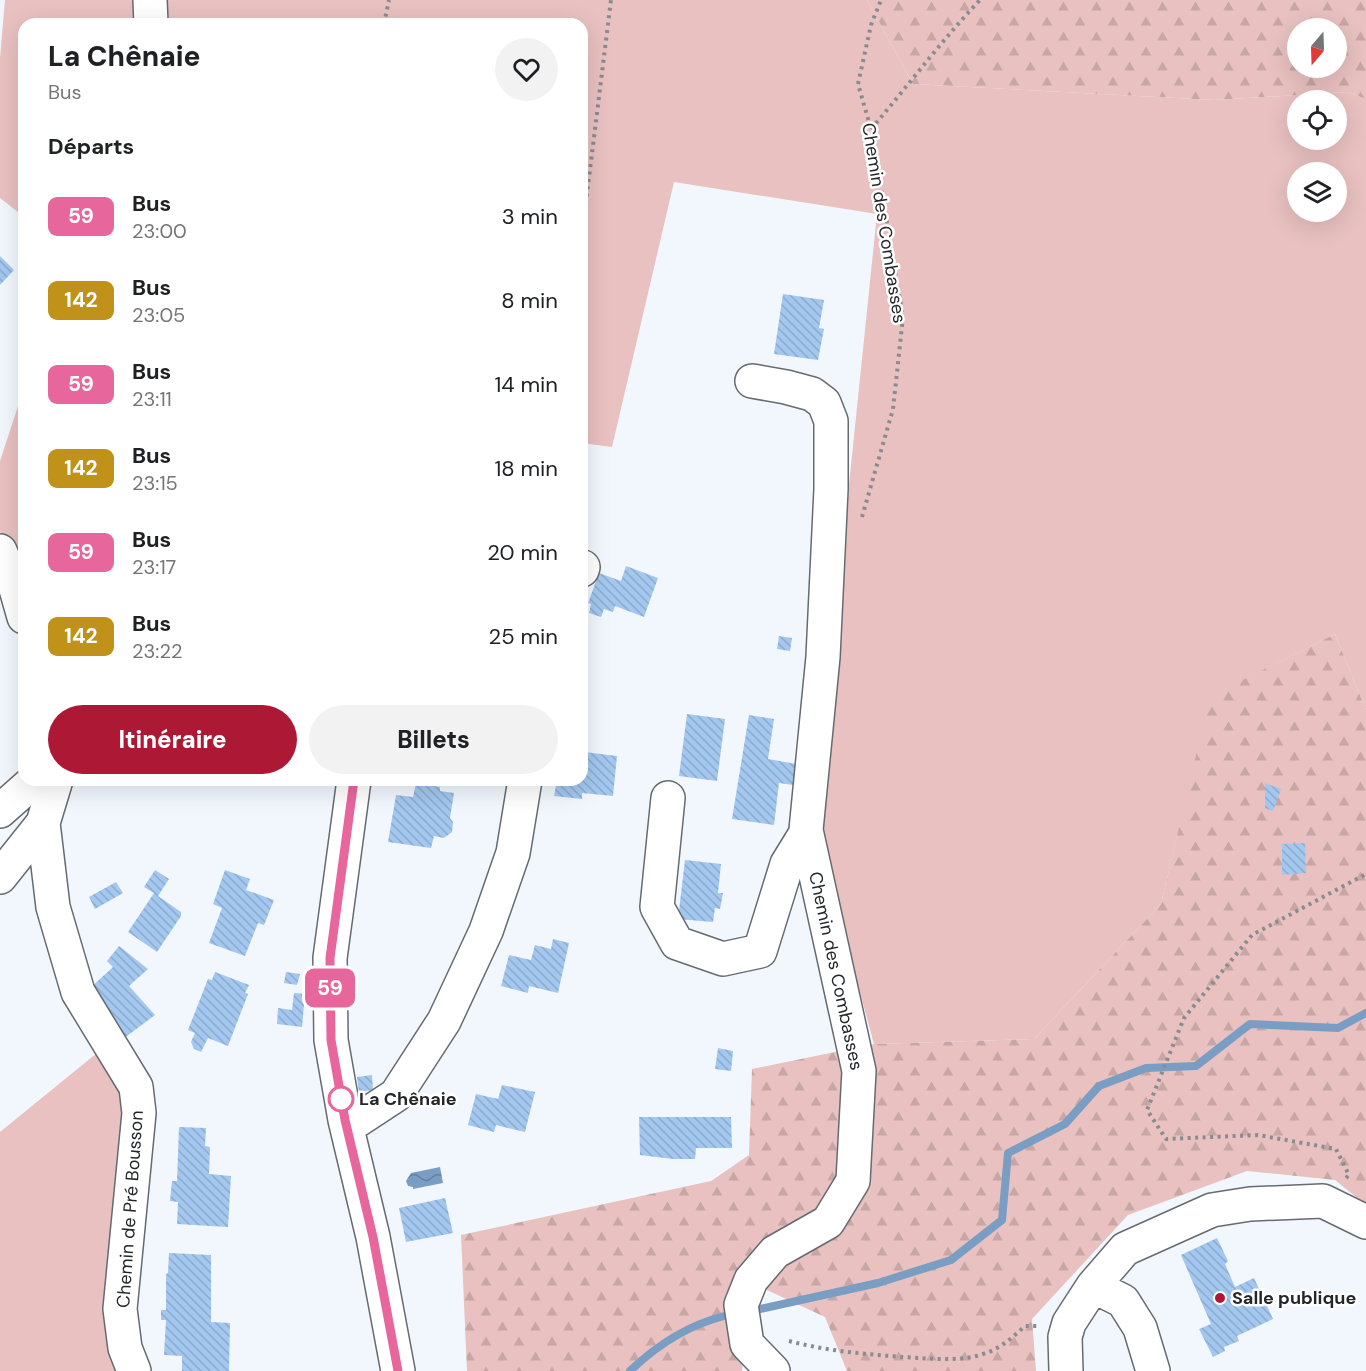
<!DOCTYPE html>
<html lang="fr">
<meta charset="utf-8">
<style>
body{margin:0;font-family:"DM Sans",sans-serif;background:#f2f2f2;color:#202124;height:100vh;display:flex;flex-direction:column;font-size:22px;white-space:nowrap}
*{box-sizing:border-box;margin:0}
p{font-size:20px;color:#757577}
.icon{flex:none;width:33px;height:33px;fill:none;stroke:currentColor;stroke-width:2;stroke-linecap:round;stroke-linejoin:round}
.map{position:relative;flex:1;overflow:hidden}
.side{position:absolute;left:18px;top:18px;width:570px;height:768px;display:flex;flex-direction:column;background:#fff;border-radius:18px;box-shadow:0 6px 24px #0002}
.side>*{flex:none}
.badge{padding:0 12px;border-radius:9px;font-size:21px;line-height:39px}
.needle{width:39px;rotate:199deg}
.controls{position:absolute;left:1287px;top:18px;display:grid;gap:12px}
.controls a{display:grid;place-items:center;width:60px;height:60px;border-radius:50%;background:#fff;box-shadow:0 6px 24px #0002;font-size:30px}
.map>.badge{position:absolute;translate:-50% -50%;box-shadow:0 0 0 3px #fff}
h2{padding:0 30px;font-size:22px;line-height:54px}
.round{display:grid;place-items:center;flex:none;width:63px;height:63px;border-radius:32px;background:#f2f2f2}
.summary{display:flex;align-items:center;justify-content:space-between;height:102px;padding:0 30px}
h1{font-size:28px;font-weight:800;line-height:45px}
.action{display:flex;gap:12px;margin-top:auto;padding:12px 30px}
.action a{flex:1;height:69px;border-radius:36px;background:#ad1935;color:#fff;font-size:24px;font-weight:800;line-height:69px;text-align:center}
.action a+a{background:#f2f2f2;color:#202124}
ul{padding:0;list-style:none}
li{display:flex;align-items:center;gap:18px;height:84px;padding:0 30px}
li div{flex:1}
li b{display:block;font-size:22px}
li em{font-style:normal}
li .badge{min-width:66px;font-weight:700;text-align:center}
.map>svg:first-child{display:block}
</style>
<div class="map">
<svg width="1366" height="1371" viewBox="0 0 1366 1371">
<defs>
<pattern id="forest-firs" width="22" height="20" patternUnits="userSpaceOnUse" patternTransform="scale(1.5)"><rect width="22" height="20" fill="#e8c1c0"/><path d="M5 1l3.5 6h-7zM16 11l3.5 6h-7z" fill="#c7a6a5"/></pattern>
<pattern id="water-waves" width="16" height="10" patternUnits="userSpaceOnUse" patternTransform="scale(1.5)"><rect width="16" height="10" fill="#7a9dc4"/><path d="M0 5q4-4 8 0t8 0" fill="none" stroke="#64809f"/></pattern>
<pattern id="building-back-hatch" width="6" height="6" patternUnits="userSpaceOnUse" patternTransform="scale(1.5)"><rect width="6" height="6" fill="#a3c7ef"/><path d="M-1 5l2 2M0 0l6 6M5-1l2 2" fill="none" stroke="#8cabcd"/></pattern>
</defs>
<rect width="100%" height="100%" fill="#f1f7fd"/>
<path fill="#e8c1c0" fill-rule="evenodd" d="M 5,0 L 867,0 L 913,84 L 1214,100 L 1348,92 L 1366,99 L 1366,710 L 1335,634 L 1211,696 L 1161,904 L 1034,1039 L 874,1044 L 814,823 L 877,214 L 674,182 L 612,447 L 582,443 L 582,24 L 24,24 L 24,217 L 0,198 L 0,58 ZM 1298,100 L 1336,100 L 1336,140 L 1298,140 ZM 1298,172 L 1336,172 L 1336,212 L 1298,212 Z
M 24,388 L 24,596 L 0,531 L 0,461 Z
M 97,1053 L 121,1094 L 128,1371 L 0,1371 L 0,1132 Z"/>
<path fill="url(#forest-firs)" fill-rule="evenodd" d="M 867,0 L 1366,0 L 1366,99 L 1348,92 L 1214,100 L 913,84 ZM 1298,28 L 1336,28 L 1336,68 L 1298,68 Z
M 1335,634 L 1366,710 L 1366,1205 L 1335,1180 L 1247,1171 L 1128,1215 L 1032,1319 L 1036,1371 L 847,1371 L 825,1317 L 752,1283 L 742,1371 L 467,1371 L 461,1235 L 711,1181 L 749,1155 L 752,1069 L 874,1044 L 1034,1039 L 1161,904 L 1210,696 Z"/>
<path fill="url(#water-waves)" d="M 440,1167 L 443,1183 L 413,1189 L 413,1187 L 408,1186 L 406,1181 L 411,1173 Z"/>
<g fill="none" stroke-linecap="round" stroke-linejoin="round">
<path stroke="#7a9dc4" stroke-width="8" d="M 751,1311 L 878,1283 L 951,1260 L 1002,1220 L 1008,1153 L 1065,1124 L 1099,1086 L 1146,1068 L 1196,1066 L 1250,1024 L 1338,1028 L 1366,1013
M 630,1371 C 656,1346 689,1325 724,1316"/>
</g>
<path fill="url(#building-back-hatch)" d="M 0,256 L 14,270 L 0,285 Z
M 783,294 L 824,300 L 819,328 L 824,329 L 818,360 L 774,354 Z
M 626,566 L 658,578 L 644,617 L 615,606 L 613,612 L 604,609 L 601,617 L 589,613 L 591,604 L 588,603 L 599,573 L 621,581 Z
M 779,636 L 792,638 L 790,651 L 777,649 Z
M 687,714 L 725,719 L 717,781 L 679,776 Z
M 749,715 L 774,719 L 768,759 L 796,764 L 793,785 L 779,783 L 774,825 L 732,819 Z
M 584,752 L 617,756 L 613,796 L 582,793 L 582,799 L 554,796 L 557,780 L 582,780 Z
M 416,783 L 440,787 L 440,791 L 454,793 L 450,818 L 453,822 L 452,832 L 444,838 L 434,836 L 431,848 L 388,842 L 396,795 L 413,797 Z
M 1265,783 L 1281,789 L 1273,811 L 1265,808 Z
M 1305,843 L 1306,873 L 1282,875 L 1282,844 Z
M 685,860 L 721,864 L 718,893 L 723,893 L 720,909 L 715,908 L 713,922 L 678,919 Z
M 155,870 L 169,879 L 158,896 L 181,912 L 181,916 L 157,952 L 128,932 L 154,893 L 144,887 Z
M 225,870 L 250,879 L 246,890 L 274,900 L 264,925 L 258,923 L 245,956 L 209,943 L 222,908 L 213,904 Z
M 116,882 L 123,893 L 95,909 L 89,897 Z
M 553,939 L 569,943 L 558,993 L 529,986 L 528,993 L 501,986 L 509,955 L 531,960 L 535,945 L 551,949 Z
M 119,946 L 148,969 L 129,986 L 155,1015 L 123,1039 L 88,990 L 113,967 L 107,961 Z
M 215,972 L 249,985 L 245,993 L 248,994 L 228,1046 L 208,1038 L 201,1052 L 194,1049 L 191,1042 L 195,1033 L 188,1030 L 208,979 L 212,980 Z
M 286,972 L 300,974 L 297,985 L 284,983 Z
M 294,993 L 305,994 L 302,1027 L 277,1024 L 278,1008 L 292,1010 Z
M 718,1048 L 733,1051 L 731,1071 L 715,1069 Z
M 372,1075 L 373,1090 L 359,1092 L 357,1077 Z
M 502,1085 L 535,1092 L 525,1132 L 496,1125 L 494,1132 L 468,1125 L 476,1094 L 498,1099 Z
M 639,1117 L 731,1117 L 732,1148 L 696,1148 L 695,1159 L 673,1159 L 640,1155 Z
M 179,1127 L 206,1128 L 205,1146 L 210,1147 L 209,1174 L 231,1176 L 228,1227 L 177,1224 L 178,1202 L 170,1201 L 172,1181 L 177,1181 Z
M 445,1198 L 453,1233 L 406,1242 L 399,1208 Z
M 1217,1238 L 1228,1261 L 1225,1264 L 1235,1287 L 1254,1278 L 1273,1319 L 1237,1336 L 1239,1341 L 1224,1347 L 1225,1351 L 1213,1357 L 1199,1329 L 1211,1324 L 1181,1255 Z
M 169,1253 L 211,1255 L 211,1322 L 230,1323 L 229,1371 L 182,1371 L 182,1356 L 164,1355 L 166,1320 L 161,1320 L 161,1310 L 166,1310 L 166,1274 L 168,1273 Z"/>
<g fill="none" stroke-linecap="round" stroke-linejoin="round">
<defs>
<path id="minor" d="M 150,0 L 151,24
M 752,381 L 786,387 L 812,394 L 824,403 L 831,421 L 831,489 L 823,657 L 806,830 L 859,1071 L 853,1181 L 828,1222 L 775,1252 L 751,1280 L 741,1305 L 747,1344 L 773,1371
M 0,551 L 16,589 L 24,617
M 582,570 L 583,567
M 56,780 L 43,823 L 53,907 L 78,992 L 136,1087 L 139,1113 L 120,1309 L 125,1348 L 134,1371
M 354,780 L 330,958 L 331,1040 L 345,1120 L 373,1237 L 398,1371
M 668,798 L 657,907 L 677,943 L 723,959 L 760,951 L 787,864 L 806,833
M 0,811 L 35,780
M 0,877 L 43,823
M 345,1120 L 358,1120 L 396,1095 L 444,1021 L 486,931 L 513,853 L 525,780
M 1093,1286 L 1123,1301 L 1140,1328 L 1153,1371
M 1066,1371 L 1065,1337 L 1069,1323 L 1093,1286 L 1125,1249 L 1212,1210 L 1250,1204 L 1323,1201 L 1366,1222"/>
</defs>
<use href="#minor" stroke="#666b70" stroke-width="36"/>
<path stroke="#888c90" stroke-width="4" stroke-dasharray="3 4.5" stroke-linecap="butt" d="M 384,24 L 389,0
M 871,129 C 908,86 941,41 980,0
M 582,234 L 611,0
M 862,517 L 893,409 L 903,317 L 871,129 L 858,84 L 871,25 L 881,0
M 1346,1178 L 1349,1175 L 1336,1149 L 1258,1135 L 1166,1139 L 1147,1110 L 1184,1018 L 1252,935 L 1366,874
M 789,1341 C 831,1352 874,1355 918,1358 C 939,1359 963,1361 983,1354 C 1000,1349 1012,1338 1025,1326 L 1037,1326"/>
<use href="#minor" stroke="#fff" stroke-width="33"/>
</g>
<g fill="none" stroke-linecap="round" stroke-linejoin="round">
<defs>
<path id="line" d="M 354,780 L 330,958 L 331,1040 L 345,1120 L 373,1237 L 398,1371"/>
</defs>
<use href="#line" stroke="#fff" stroke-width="14"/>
<use href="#line" stroke="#e7679c" stroke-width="9"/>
</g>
<circle fill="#fff" stroke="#e7679c" stroke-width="3" cx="341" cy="1099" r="12"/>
<circle fill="#ad1935" stroke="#fff" stroke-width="2" cx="1220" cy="1298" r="6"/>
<g text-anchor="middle" stroke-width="5" stroke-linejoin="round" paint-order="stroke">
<g font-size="18" fill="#242729" stroke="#fff">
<text transform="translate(884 223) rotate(81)" y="6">Chemin des Combasses</text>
<text transform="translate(836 971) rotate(78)" y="6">Chemin des Combasses</text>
<text transform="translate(130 1209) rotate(-86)" y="6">Chemin de Pré Bousson</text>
</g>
<g font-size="18" font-weight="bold" fill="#242729" stroke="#fff" text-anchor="start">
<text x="359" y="1105">La Chênaie</text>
</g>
<g font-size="18" font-weight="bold" fill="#242729" stroke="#fff" text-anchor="start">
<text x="1232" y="1304">Salle publique</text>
</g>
</g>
</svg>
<div class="controls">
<a><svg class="needle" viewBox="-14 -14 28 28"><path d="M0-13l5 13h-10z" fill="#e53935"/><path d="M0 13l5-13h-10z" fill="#757577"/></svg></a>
<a><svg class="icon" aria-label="locate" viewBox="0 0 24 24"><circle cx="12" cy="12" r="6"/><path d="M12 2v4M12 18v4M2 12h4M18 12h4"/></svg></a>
<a><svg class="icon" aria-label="layers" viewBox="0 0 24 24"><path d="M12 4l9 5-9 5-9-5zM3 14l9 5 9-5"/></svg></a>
</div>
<b class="badge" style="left:330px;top:988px;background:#e7679c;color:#fff">59</b>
<section class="side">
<div class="summary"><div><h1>La Chênaie</h1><p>Bus</p></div><a class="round"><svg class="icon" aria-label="heart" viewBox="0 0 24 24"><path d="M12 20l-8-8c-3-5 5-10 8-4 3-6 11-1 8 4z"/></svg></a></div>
<h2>Départs</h2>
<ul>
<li><span class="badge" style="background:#e7679c;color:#fff">59</span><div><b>Bus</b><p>23:00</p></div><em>3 min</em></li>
<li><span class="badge" style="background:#c0921a;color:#fff">142</span><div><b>Bus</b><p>23:05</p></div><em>8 min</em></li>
<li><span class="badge" style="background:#e7679c;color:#fff">59</span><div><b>Bus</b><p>23:11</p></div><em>14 min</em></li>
<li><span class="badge" style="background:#c0921a;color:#fff">142</span><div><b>Bus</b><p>23:15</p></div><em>18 min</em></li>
<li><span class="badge" style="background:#e7679c;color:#fff">59</span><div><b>Bus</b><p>23:17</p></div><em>20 min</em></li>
<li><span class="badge" style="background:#c0921a;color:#fff">142</span><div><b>Bus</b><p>23:22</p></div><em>25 min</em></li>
</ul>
<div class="action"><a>Itinéraire</a><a>Billets</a></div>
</section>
</div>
